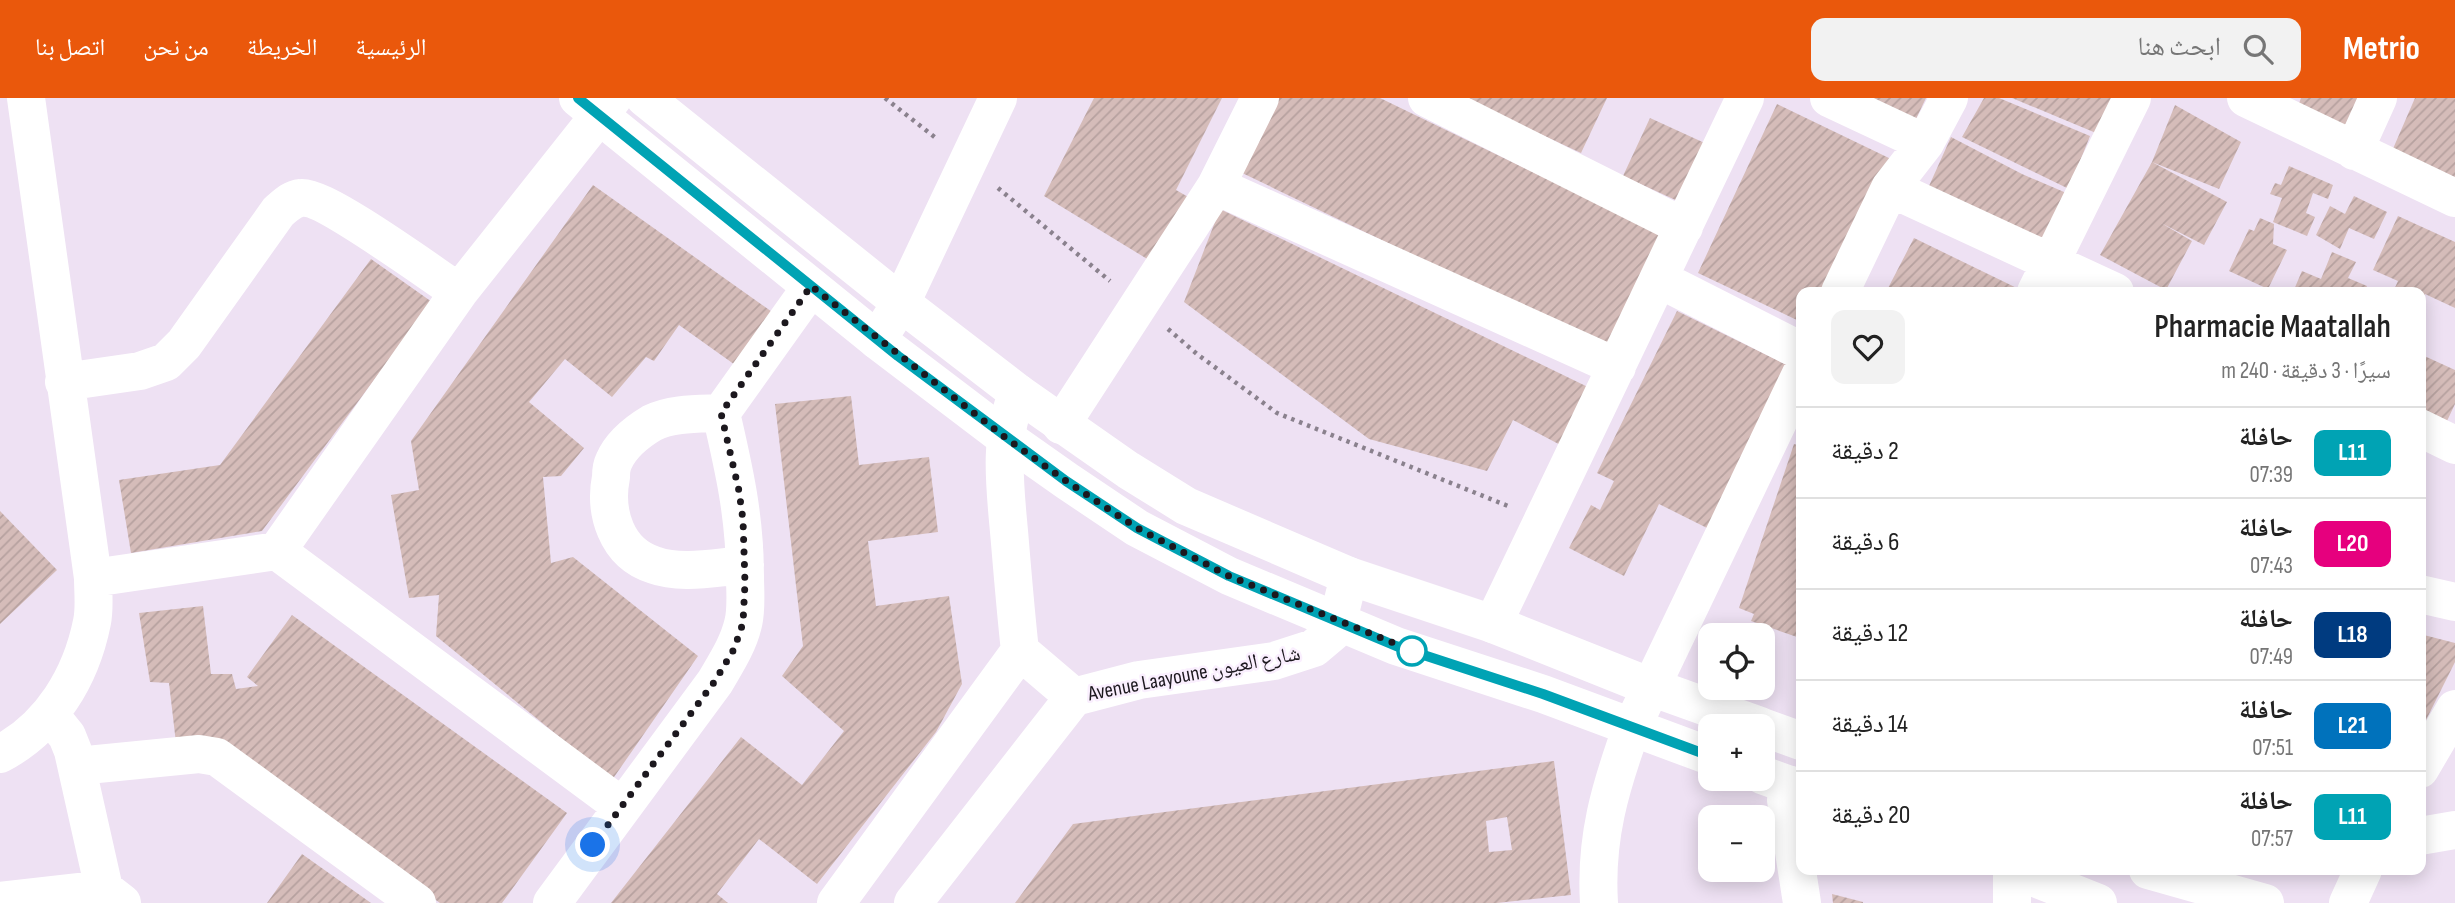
<!DOCTYPE html>
<html lang="ar">
<meta charset="utf-8">
<style>
body{margin:0;font-family:"Sofia Sans Condensed","Noto Naskh Arabic",sans-serif;background:#f2f2f2;color:#222;direction:rtl;height:100vh;display:flex;flex-direction:column;font-size:26px;white-space:nowrap}
*{box-sizing:border-box;margin:0}
p{font-size:23px;color:#767676}
.icon{flex:none;width:38px;height:38px;fill:none;stroke:currentColor;stroke-width:2;stroke-linecap:round;stroke-linejoin:round}
.map{position:relative;flex:1;overflow:hidden;direction:ltr}
.sheet{position:absolute;left:1796px;top:189px;width:630px;height:588px;display:flex;flex-direction:column;background:#fff;border-radius:14px;box-shadow:0 4px 18px #0003;direction:rtl}
.sheet>*{flex:none}
.badge{padding:0 14px;border-radius:10px;font-size:24px;line-height:46px}
.controls{position:absolute;left:1698px;top:525px;display:grid;gap:14px}
.controls a{display:grid;place-items:center;width:77px;height:77px;border-radius:14px;background:#fff;box-shadow:0 4px 18px #0003;font-size:35px}
.you{position:absolute;width:35px;height:35px;margin:-18px;border:5px solid #fff;border-radius:50%;background:#1a73e8;box-shadow:0 0 0 10px #1a73e833}
.map>.badge{position:absolute;translate:-50% -50%;box-shadow:0 0 0 4px #fff}
.round{display:grid;place-items:center;flex:none;width:74px;height:74px;border-radius:14px;background:#f2f2f2}
.headline{display:flex;align-items:center;justify-content:space-between;height:119px;padding:0 35px}
h1{font-size:33px;font-weight:600;line-height:52px}
ul{padding:0;list-style:none}
li{display:flex;align-items:center;gap:21px;height:91px;padding:0 35px;border-top:2px solid #e0e0e0}
li div{flex:1}
li b{display:block;font-size:26px}
li em{font-style:normal}
li .badge{min-width:77px;font-weight:700;text-align:center}
header{display:flex;align-items:center;gap:42px;box-sizing:border-box;height:98px;padding:0 35px;background:#ea580c;color:#fff}
header strong{font-size:33px}
nav{display:flex;gap:38px;margin-inline-start:auto;font-size:24px}
.search{width:490px;height:63px;background:#f2f2f2;display:flex;align-items:center;gap:18px;box-sizing:border-box;padding:0 24px;border-radius:14px;color:#767676;font-size:26px}
.map>svg:first-child{display:block}
</style>
<header>
<strong>Metrio</strong>
<div class="search"><svg class="icon" aria-label="search" viewBox="0 0 24 24"><circle cx="10" cy="10" r="6"/><path d="M15 15l6 6"/></svg>ابحث هنا</div>
<nav><a>الرئيسية</a><a>الخريطة</a><a>من نحن</a><a>اتصل بنا</a></nav>
</header>
<div class="map">
<svg width="2455" height="805" viewBox="0 0 2455 805">
<defs>
<pattern id="building-hatch" width="6" height="6" patternUnits="userSpaceOnUse" patternTransform="scale(1.75)"><rect width="6" height="6" fill="#d5bcb9"/><path d="M-1 1l2-2M0 6l6-6M5 7l2-2" fill="none" stroke="#b6a19f"/></pattern>
</defs>
<rect width="100%" height="100%" fill="#eee1f3"/>
<path fill="url(#building-hatch)" fill-rule="evenodd" d="M 1094,0 L 1222,0 L 1176,92 L 1190,100 L 1157,167 L 1044,98 Z
M 1273,0 L 1380,0 L 1663,137 L 1608,251 L 1238,73 Z
M 1463,0 L 1607,0 L 1581,55 Z
M 1867,0 L 1926,0 L 1915,23 Z
M 1984,0 L 1999,0 L 2090,38 L 2069,91 L 1962,39 Z
M 2012,0 L 2113,0 L 2096,35 Z
M 2301,0 L 2368,0 L 2347,38 L 2297,11 Z
M 2415,0 L 2455,0 L 2455,82 L 2392,53 Z
M 1777,6 L 1891,61 L 1828,194 L 1801,194 L 1801,224 L 1698,175 Z
M 2175,7 L 2241,44 L 2219,91 L 2152,64 Z
M 1650,20 L 1709,47 L 1682,105 L 1623,78 Z
M 1951,39 L 2022,76 L 2071,97 L 2048,148 L 1929,88 Z
M 2152,64 L 2227,104 L 2204,147 L 2161,125 L 2192,143 L 2166,192 L 2100,157 Z
M 2289,68 L 2333,87 L 2328,101 L 2313,95 L 2306,115 L 2315,119 L 2307,138 L 2273,124 L 2282,100 L 2270,96 L 2275,85 L 2281,87 Z
M 593,87 L 775,216 L 738,269 L 679,227 L 654,263 L 646,259 L 612,299 L 565,261 L 529,304 L 584,350 L 561,378 L 543,379 L 551,465 L 573,459 L 698,558 L 612,682 L 436,538 L 439,497 L 409,500 L 391,397 L 419,392 L 411,343 Z
M 2354,98 L 2387,114 L 2374,141 L 2349,130 L 2340,151 L 2316,137 L 2330,108 L 2345,116 Z
M 1220,111 L 1592,291 L 1568,351 L 1513,322 L 1487,373 L 1369,341 L 1184,204 Z
M 2398,118 L 2455,144 L 2455,210 L 2425,196 L 2420,207 L 2420,194 L 2393,194 L 2398,183 L 2373,172 Z
M 2260,120 L 2274,126 L 2273,146 L 2287,152 L 2268,191 L 2229,173 L 2249,131 L 2254,133 Z
M 1914,140 L 2025,194 L 1886,194 Z
M 2332,154 L 2356,164 L 2348,180 L 2367,188 L 2364,194 L 2293,194 L 2302,173 L 2321,181 Z
M 371,161 L 432,204 L 262,433 L 131,455 L 119,382 L 220,367 Z
M 1677,213 L 1793,270 L 1713,433 L 1659,406 L 1624,478 L 1569,450 L 1591,407 L 1600,412 L 1614,383 L 1597,375 Z
M 2420,256 L 2455,272 L 2455,306 L 2447,323 L 2420,311 Z
M 851,298 L 859,367 L 929,359 L 938,434 L 868,443 L 876,508 L 949,498 L 962,586 L 936,634 L 817,786 L 759,741 L 717,796 L 728,805 L 611,805 L 741,639 L 802,687 L 844,633 L 782,578 L 803,548 L 775,306 Z
M 1794,346 L 1801,348 L 1801,534 L 1799,533 L 1797,539 L 1751,523 L 1754,516 L 1739,510 Z
M 0,413 L 57,472 L 0,526 Z
M 203,508 L 211,576 L 232,576 L 236,591 L 258,588 L 247,579 L 292,517 L 567,715 L 502,805 L 440,805 L 217,644 L 176,645 L 169,585 L 150,584 L 139,515 Z
M 2420,536 L 2455,545 L 2455,564 L 2420,634 Z
M 1554,663 L 1571,797 L 1497,805 L 1015,805 L 1073,726 ZM 1507,719 L 1512,752 L 1489,754 L 1486,723 Z
M 302,756 L 371,805 L 267,805 Z
M 1832,796 L 1863,804 L 1863,805 L 1833,805 Z"/>
<g fill="none" stroke-linecap="round" stroke-linejoin="round">
<path stroke="#8a818d" stroke-width="4.5" stroke-dasharray="3.5 5" stroke-linecap="butt" d="M 885,0 L 937,41
M 998,90 L 1110,183
M 1168,231 L 1197,256 L 1277,315 L 1508,408"/>
<path stroke="#fff" stroke-width="38" d="M 1427,0 L 1684,129
M 1829,0 L 1925,45
M 2246,0 L 2455,100
M 2354,53 L 2378,0
M 1216,88 L 1617,269
M 1890,90 L 2115,194
M 1659,181 L 1801,253
M 1840,194 L 1890,90 L 1925,45 L 1949,0
M 2036,194 L 2132,0
M 877,242 L 901,205 L 998,0
M 64,284 L 140,273 L 166,264 L 184,246 L 278,114 C 285,108 291,101 301,100 C 324,97 434,178 459,194
M 721,315 C 699,316 672,315 652,325 C 637,334 621,347 614,363 C 612,367 611,374 611,379 C 604,414 616,455 654,467 C 681,477 717,469 745,467
M 1061,327 L 1216,88 L 1260,0
M 2420,330 L 2455,347
M 277,453 L 459,194 L 613,0
M 93,480 L 277,453 L 621,708
M 2420,496 L 2455,504
M 1493,526 L 1745,0
M 1020,553 L 1074,599
M 50,617 L 67,638 L 73,653 L 104,791 L 122,805
M 0,656 C 51,629 81,579 92,524 C 95,510 93,494 93,480 L 26,0
M 77,668 L 199,656 L 217,659 L 417,805
M 2420,671 L 2455,611
M 1791,687 L 1786,702 L 1802,805
M 2420,738 L 2455,732
M 0,803 L 104,791
M 552,805 L 715,584 C 726,565 738,547 743,526 C 747,511 745,494 745,478 C 745,419 734,371 721,315 L 811,189
M 836,805 L 1020,553 C 1016,517 1013,481 1010,445 C 1006,395 997,342 1018,295
M 913,805 L 1074,599 L 1139,582 L 1274,563 L 1314,550 L 1333,534 L 1338,523 L 1349,478
M 1599,805 C 1595,740 1610,690 1632,629 L 1801,276
M 2012,805 L 2012,772
M 2348,805 L 2363,772"/>
<path stroke="#fff" stroke-width="38" d="M 578,0 L 877,242 L 1006,340 L 1067,383 L 1137,430 L 1229,478 L 1396,548 L 1543,596 L 1710,658
M 645,0 L 901,205 L 1018,295 L 1128,372 L 1186,408 L 1349,478 L 1493,526 L 1651,589 L 1760,628
M 1762,629 L 1801,643
M 1762,677 L 1801,691
M 2015,772 L 2098,805
M 2148,772 L 2265,805"/>
</g>
<g fill="none" stroke-linecap="round" stroke-linejoin="round">
<defs>
<path id="line" d="M 578,0 L 898,258 L 1066,383 L 1137,430 L 1229,478 L 1396,548 L 1543,596 L 1710,658"/>
</defs>
<use href="#line" stroke="#fff" stroke-width="16"/>
<use href="#line" stroke="#00a3b4" stroke-width="10"/>
<path stroke="#1c181e" stroke-width="7" stroke-dasharray="0 12.6" d="M 593,747 L 715,583 L 734,551 L 743,525 L 745,485 L 743,422 L 739,393 L 721,315 L 811,188 L 1006,340 L 1066,383 L 1137,430 L 1229,478 L 1421,556 L 1412,553"/>
</g>
<circle fill="#fff" stroke="#00a3b4" stroke-width="3.5" cx="1412" cy="553" r="14"/>
<g text-anchor="middle" stroke-width="5" stroke-linejoin="round" paint-order="stroke">
<g font-size="21" fill="#1c181e" stroke="#faeffe">
<text transform="translate(1194 575) rotate(-11)" y="7">Avenue Laayoune شارع العيون</text>
</g>
</g>
</svg>
<div class="controls">
<a><svg class="icon" aria-label="locate" viewBox="0 0 24 24"><circle cx="12" cy="12" r="6"/><path d="M12 2v4M12 18v4M2 12h4M18 12h4"/></svg></a>
<a>+</a>
<a>−</a>
</div>
<div class="you" style="left:593px;top:747px"></div>
<section class="sheet">
<div class="headline"><div><h1>Pharmacie Maatallah</h1><p>سيرًا · 3 دقيقة · 240 m</p></div><a class="round"><svg class="icon" aria-label="heart" viewBox="0 0 24 24"><path d="M12 20l-8-8c-3-5 5-10 8-4 3-6 11-1 8 4z"/></svg></a></div>
<ul>
<li><span class="badge" style="background:#00a3b4;color:#fff">L11</span><div><b>حافلة</b><p>07:39</p></div><em>2 دقيقة</em></li>
<li><span class="badge" style="background:#e6007e;color:#fff">L20</span><div><b>حافلة</b><p>07:43</p></div><em>6 دقيقة</em></li>
<li><span class="badge" style="background:#003b80;color:#fff">L18</span><div><b>حافلة</b><p>07:49</p></div><em>12 دقيقة</em></li>
<li><span class="badge" style="background:#0072bc;color:#fff">L21</span><div><b>حافلة</b><p>07:51</p></div><em>14 دقيقة</em></li>
<li><span class="badge" style="background:#00a3b4;color:#fff">L11</span><div><b>حافلة</b><p>07:57</p></div><em>20 دقيقة</em></li>
</ul>
</section>
</div>
